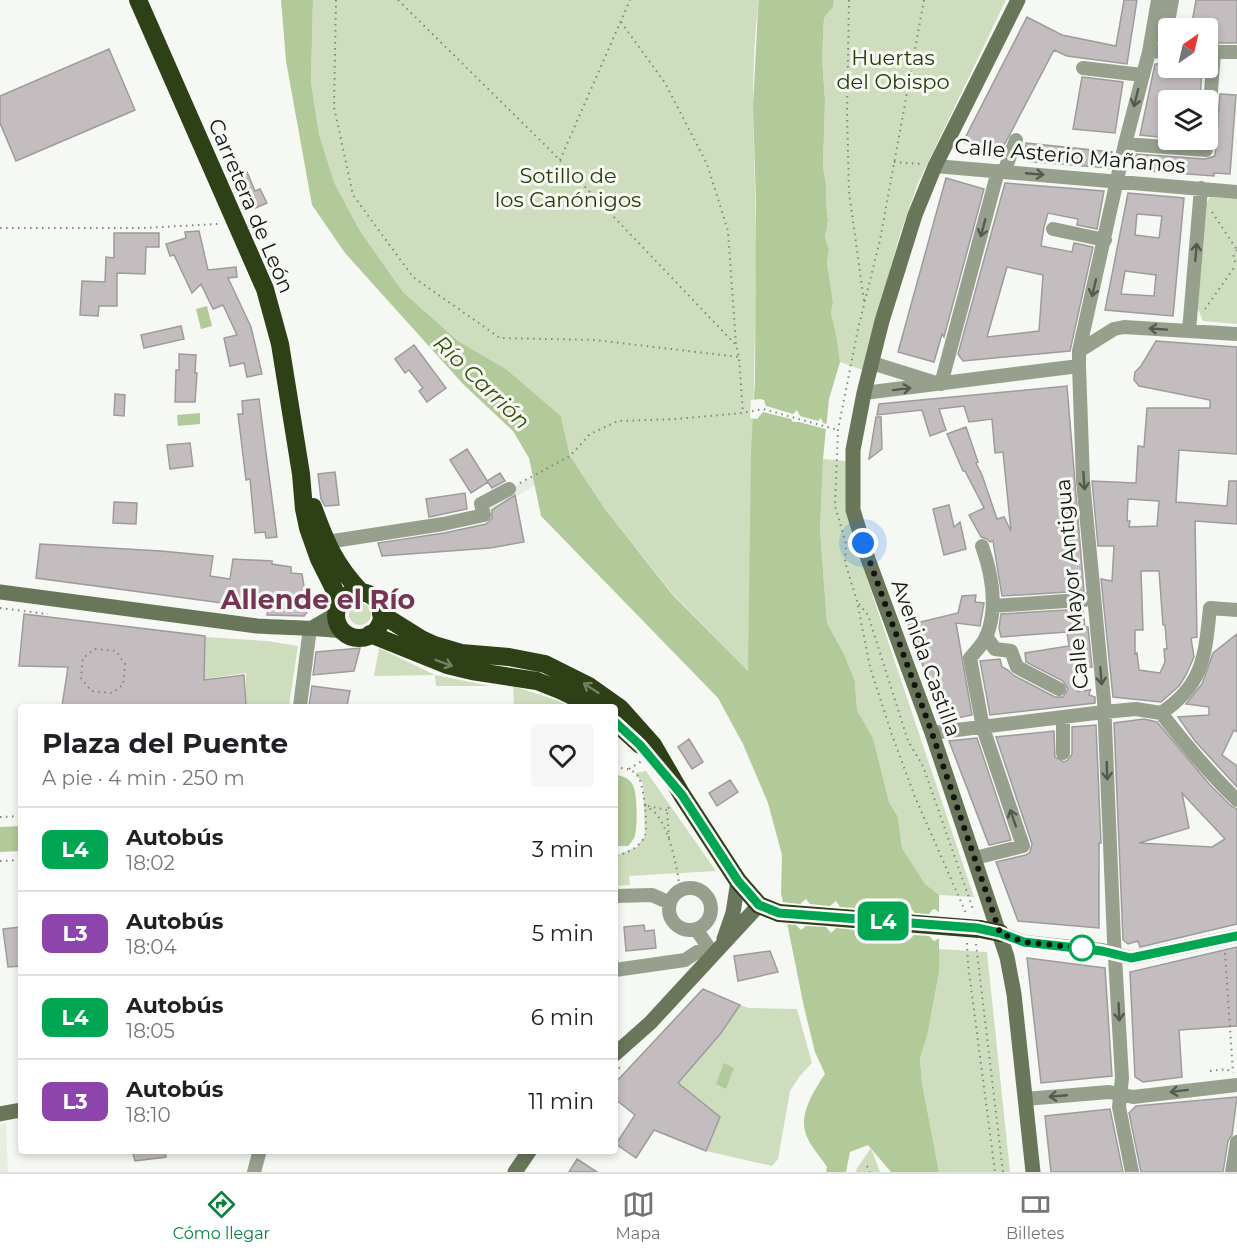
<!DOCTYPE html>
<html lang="es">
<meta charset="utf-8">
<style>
body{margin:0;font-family:Montserrat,sans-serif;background:#f6f6f6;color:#202124;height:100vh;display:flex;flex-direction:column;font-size:22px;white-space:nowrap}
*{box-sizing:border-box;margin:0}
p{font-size:20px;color:#757577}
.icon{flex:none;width:33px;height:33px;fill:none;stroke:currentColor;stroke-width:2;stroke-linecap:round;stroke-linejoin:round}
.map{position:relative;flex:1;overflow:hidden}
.details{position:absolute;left:18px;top:704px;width:600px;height:450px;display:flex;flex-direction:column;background:#fff;border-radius:6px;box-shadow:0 3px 9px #0003}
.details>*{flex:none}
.badge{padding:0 12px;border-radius:9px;font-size:21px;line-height:39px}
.needle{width:39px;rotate:34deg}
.buttons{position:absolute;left:1158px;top:18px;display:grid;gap:12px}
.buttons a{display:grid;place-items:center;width:60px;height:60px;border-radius:6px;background:#fff;box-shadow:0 3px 9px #0003;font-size:30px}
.you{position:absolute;width:30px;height:30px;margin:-15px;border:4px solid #fff;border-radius:50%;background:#1a73e8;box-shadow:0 0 0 9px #1a73e833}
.map>.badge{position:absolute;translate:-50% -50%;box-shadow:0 0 0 3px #fff}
.round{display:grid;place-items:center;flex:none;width:63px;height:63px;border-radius:6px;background:#f6f6f6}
.summary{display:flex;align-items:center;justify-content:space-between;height:102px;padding:0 24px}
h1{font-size:28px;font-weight:700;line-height:45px}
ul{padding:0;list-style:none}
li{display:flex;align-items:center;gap:18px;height:84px;padding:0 24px;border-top:2px solid #e0e0e0}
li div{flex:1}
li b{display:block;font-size:22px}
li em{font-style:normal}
li .badge{min-width:66px;font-weight:700;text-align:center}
.menu{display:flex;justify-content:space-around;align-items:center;height:84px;border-top:2px solid #e0e0e0;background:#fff;font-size:16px;color:#757577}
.menu a{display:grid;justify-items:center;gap:3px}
.menu .selected{color:#0b8043}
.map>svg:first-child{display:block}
</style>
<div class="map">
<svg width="1237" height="1172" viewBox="0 0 1237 1172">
<rect width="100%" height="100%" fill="#f6f8f3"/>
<path fill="#e7ede1" d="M 570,456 L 579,460 L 484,515 L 481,504 Z
M 6,1123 L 8,1172 L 0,1172 L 0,1124 Z"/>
<path fill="#ceddbe" d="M 313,0 L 759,0 C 748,81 756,164 756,245 C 755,387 750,529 749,672 L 672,593 L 605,509 L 570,456 L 561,416 L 506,369 L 458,341 L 403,292 L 360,231 L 334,182 L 319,134 L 311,82 Z
M 834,0 L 1006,0 L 918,183 L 900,234 L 863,370 L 840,362 L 836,333 L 831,313 L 833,302 L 827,263 L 829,249 L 825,236 L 828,220 L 826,203 L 826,184 L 823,167 L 825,100 L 822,58 L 824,18 L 833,7 Z
M 1210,197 L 1237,199 L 1237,324 L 1203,321 L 1196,304 L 1202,211 Z
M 823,459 L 846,461 L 860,558 L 974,897 L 939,895 L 925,884 L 902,848 L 898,817 L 889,802 L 873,738 L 857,710 L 855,681 L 844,654 L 827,623 L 820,530 Z
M349 614a11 11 0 1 1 22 0a11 11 0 1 1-22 0Z
M 205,637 L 267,641 L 298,646 L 289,706 L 246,706 L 246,673 L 204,679 Z
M 379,648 L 435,675 L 491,686 L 436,686 L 435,675 L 374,676 Z
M 513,686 L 556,700 L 570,706 L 514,706 Z
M 646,771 L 716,871 L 629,876 L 630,885 L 615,886 L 615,856 L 637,847 L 645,835 L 643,784 L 635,773 Z
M 938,949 L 987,952 L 1010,1172 L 939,1172 L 922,1083 L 920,1057 L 928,1032 L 935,995 L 939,973 Z
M 740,1005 L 749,1008 L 797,1009 L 812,1063 L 799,1077 L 790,1091 L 778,1159 L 772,1166 L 706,1151 L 720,1117 L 687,1090 L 671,1092 Z
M 871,1148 L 880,1172 L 856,1172 L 857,1168 Z"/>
<path fill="#b2c99a" d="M 281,0 L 313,0 L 311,82 L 319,134 L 334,182 L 360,231 L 403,292 L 458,341 L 506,369 L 561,416 L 570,456 L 605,509 L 672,594 L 748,671 L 751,452 L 755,380 L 756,204 L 753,106 L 758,9 L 759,0 L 834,0 L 833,7 L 824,18 L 822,58 L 825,100 L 823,167 L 826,184 L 826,203 L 828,220 L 825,237 L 829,249 L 827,263 L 833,302 L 831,313 L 836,333 L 840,362 L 829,399 L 823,459 L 820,530 L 827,623 L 844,654 L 855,681 L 857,710 L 873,738 L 889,802 L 898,817 L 902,848 L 925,884 L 939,895 L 939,973 L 928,1032 L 920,1058 L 922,1083 L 939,1172 L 891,1172 L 868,1145 L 850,1152 L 846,1172 L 826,1172 L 827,1167 C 820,1156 808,1144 805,1131 C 800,1112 815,1089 825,1074 L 815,1052 L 804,1007 L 781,893 L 782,855 L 768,803 L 743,744 L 718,698 L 541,516 L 529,458 L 513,431 L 463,384 L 345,253 L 312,205 L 286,61 Z
M 207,306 L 212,326 L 201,329 L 196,309 Z
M 200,413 L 200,424 L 178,426 L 177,415 Z
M 615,775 C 623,775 632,780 634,788 C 637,796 638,830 634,838 C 633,840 630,844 628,846 L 615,846 Z
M 21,826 L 21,851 L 0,852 L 0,827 Z
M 724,1063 L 734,1068 L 726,1089 L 716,1084 Z"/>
<path fill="#f6f8f3" d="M 760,399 L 764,400 L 766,406 L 793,414 L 797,410 L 800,416 L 818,421 L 821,418 L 823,423 L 830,425 L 829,430 L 799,422 L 793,422 L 791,419 L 763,412 L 757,419 L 750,418 L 751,400 Z
M 806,899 L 810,904 L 830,906 L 836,901 L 840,907 L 857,908 L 859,905 L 863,904 L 866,909 L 881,910 L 883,907 L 887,906 L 890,911 L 905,912 L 910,908 L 915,913 L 929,914 L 932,910 L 935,909 L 942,915 L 942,937 L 934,941 L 929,936 L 914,935 L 909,940 L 905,938 L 904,934 L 889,933 L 883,937 L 880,936 L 878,932 L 864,931 L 862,935 L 859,935 L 854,930 L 836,928 L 831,933 L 826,927 L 806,926 L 801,930 L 796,925 L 785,924 L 782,902 L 800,904 Z"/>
<path fill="#c3bdbf" stroke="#9f9a9c" stroke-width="1.5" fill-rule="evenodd" d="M 1124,0 L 1137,0 L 1127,64 L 1067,56 L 1054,50 L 997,159 L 963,142 L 1027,17 L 1062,35 L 1116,46 Z
M 1196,0 L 1237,0 L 1237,43 L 1208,43 L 1208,28 L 1191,28 Z
M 109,49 L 135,110 L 16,161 L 0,123 L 0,96 Z
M 1155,64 L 1168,64 L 1168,68 L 1202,68 L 1200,100 L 1168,100 L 1168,138 L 1140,135 Z
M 1082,77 L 1123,82 L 1115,133 L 1073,129 Z
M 1220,94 L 1236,95 L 1230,174 L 1214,173 L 1214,176 L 1135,170 L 1136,154 L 1205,159 L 1215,156 Z
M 1026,143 L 1112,152 L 1109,168 L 1024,161 Z
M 247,172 L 255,191 L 260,189 L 267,203 L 246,212 L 232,178 Z
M 946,178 L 984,189 L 944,337 L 942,334 L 934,362 L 898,352 Z
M 1005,183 L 1104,191 L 1097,229 L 1077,225 L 1078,219 L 1048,213 L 1044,227 L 1041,246 L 1072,252 L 1074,243 L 1093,247 L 1070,351 L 963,361 L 958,354 ZM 1007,267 L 1043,275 L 1039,331 L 987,337 Z
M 1128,193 L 1184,198 L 1173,316 L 1105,310 ZM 1137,214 L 1162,216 L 1159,238 L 1135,235 ZM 1125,271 L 1156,275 L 1154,296 L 1121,294 Z
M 199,231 L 208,270 L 236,267 L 237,277 L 228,278 L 251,327 L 262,374 L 247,377 L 244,363 L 230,366 L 224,338 L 237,335 L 223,305 L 213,309 L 201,284 L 192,293 L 174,255 L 170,256 L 166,244 L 186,238 L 185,232 Z
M 114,233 L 159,233 L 159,247 L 146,247 L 145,274 L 117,273 L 117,306 L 99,306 L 98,316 L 80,315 L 82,281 L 105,282 L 106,257 L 114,258 Z
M 181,326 L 184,339 L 144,348 L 141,335 Z
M 1156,341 L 1237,347 L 1237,454 L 1179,450 L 1176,502 L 1227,506 L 1229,481 L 1237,481 L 1237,524 L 1195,521 L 1197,637 L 1191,638 L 1194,657 L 1186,675 L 1179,686 L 1161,702 L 1113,697 L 1101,579 L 1112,581 L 1114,546 L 1098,546 L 1092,481 L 1136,483 L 1138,446 L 1144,447 L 1147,408 L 1210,408 L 1210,400 L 1139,386 L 1134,380 L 1135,372 L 1141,366 ZM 1128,499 L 1159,501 L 1157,526 L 1129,527 L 1130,521 L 1127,521 ZM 1141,571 L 1159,571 L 1163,625 L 1165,625 L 1167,649 L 1164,649 L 1165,662 L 1160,673 L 1139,670 L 1137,653 L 1135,654 L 1135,630 L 1143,630 Z
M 414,345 L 446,388 L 427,402 L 419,391 L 423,388 L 409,370 L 405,373 L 395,359 Z
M 179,354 L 196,355 L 195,373 L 197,373 L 195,402 L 175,402 L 176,370 L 179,370 Z
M 1067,386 L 1084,591 L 1002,596 L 993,541 L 990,542 L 987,539 L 981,537 L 969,515 L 984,508 L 965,471 L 963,471 L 947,434 L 966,427 L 978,462 L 976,463 L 982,475 L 997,519 L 1004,517 L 1011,531 L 1003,452 L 995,453 L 992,419 L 969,422 L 964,406 L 939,409 L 946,430 L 930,436 L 922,410 L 877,415 L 879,404 Z
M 115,394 L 125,395 L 124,416 L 114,415 Z
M 259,399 L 277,537 L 266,538 L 265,532 L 255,533 L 250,479 L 246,480 L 238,414 L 243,414 L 242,401 Z
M 876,417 L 881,417 L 882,449 L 869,459 Z
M 190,443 L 193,466 L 170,469 L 167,445 Z
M 467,449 L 488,482 L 471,493 L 450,460 Z
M 335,472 L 339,505 L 325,506 L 321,499 L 318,474 Z
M 500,473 L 505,481 L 492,488 L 487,481 Z
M 465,493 L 467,509 L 429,517 L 426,499 Z
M 515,495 L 524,542 L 490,548 L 382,556 L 378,543 L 444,533 L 486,524 L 492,518 L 492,510 Z
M 114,502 L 137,503 L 136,524 L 113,523 Z
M 949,505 L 954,527 L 960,522 L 966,549 L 944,555 L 933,509 Z
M 40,544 L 161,551 L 213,556 L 210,576 L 230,579 L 233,559 L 272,561 L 272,564 L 291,567 L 291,573 L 302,574 L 308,611 L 304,616 L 267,615 L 268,609 L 36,578 Z
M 976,595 L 975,602 L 984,603 L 980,626 L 956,623 L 972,715 L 943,721 L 908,625 L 958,613 L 962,596 Z
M 1083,609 L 1085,627 L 1088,627 L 1092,667 L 1074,668 L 1077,691 L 1090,690 L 1089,695 L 1095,697 L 1095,703 L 990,715 L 980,661 L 1000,659 L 1002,667 L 1008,670 L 1013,675 L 1055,697 L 1063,697 L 1068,689 L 1063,681 L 1026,662 L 1025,653 L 1069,646 L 1067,632 L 1001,637 L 999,628 L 1001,614 Z
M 24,614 L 205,636 L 204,680 L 244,675 L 246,706 L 62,706 L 68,667 L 19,666 Z
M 1237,634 L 1237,732 L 1234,730 L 1222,755 L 1237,766 L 1237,787 L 1195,741 L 1178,717 L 1209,715 L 1209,707 L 1186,704 L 1202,684 L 1213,653 Z
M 360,648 L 354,671 L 313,675 L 316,652 Z
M 312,686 L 350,691 L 347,706 L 309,706 Z
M 1144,719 L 1157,722 L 1210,785 L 1231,806 L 1237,809 L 1237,924 L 1140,947 L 1138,941 L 1128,944 L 1123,940 L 1114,723 ZM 1182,793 L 1225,839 L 1212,847 L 1139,843 L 1189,828 Z
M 1096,725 L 1101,843 L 1099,843 L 1099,928 L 1018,921 L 996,862 L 1026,855 L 1030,852 L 1032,844 L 996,737 L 1054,731 L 1055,757 L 1064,762 L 1068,760 L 1072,754 L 1072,727 Z
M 977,738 L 1011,840 L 989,845 L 949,741 Z
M 689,739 L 703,762 L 692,769 L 678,747 Z
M 730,780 L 738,792 L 717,806 L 709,793 Z
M 644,925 L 645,931 L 654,930 L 656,948 L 626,951 L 624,927 Z
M 21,927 L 21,966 L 8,967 L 3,929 Z
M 1237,947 L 1237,1026 L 1179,1030 L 1182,1077 L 1143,1082 L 1135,1077 L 1130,972 Z
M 770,951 L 778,972 L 738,981 L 734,956 Z
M 1027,958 L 1105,968 L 1112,1076 L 1041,1083 Z
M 703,989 L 740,1005 L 721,1033 L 678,1083 L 720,1117 L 706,1151 L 654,1130 L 636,1158 L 616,1144 L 635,1115 L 615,1099 L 615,1083 Z
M 1237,1097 L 1232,1135 L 1228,1141 L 1223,1172 L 1141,1172 L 1129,1113 L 1136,1106 Z
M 1110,1109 L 1123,1172 L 1051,1172 L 1045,1116 Z
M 132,1150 L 165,1150 L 166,1157 L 135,1161 Z
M 577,1159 L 597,1172 L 569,1172 Z"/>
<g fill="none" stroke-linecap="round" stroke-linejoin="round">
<path stroke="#838582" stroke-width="2" stroke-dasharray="1.5 4.5" stroke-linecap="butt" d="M 336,0 L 334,107 L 353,195 L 413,277 L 500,338 L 595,340 L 739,357
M 398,0 L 549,149 L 736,345 L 739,357 L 743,413
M 849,0 L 847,110 L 849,192 L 864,301
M 924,0 L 880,240 L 858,329 L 838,430 L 835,506 L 846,544 L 845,562 L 857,601 L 870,667 L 892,735 L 915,797 L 966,913
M 621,22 L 665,83 L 707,164 L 728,231 L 736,345
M 560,160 L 630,0
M 894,162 L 921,164
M 1212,212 L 1237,250
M 0,228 L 143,228 L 218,224
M 1237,250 L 1233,257 L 1237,266
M 1205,309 L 1236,265
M 520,483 L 570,456 L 590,434 L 618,421 L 676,419 L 743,413 L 763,409 L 838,430
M 859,604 L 868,615 L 908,741 L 923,766 L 974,912
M 0,608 L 48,614
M 95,649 L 116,651 L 125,664 L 123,685 L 112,693 L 91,691 L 81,678 L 83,658 Z
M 1089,676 L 1075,677 L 1076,691 L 1091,690
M 615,768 C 623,768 631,768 637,775 C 644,782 648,826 645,835 C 641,847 626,854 615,856
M 629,769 L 642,761
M 645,805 C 648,808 653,810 656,814 C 670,830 678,870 680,891
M 648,806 L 667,810
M 0,817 L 21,816
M 669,838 L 667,810 L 670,806
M 0,861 L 21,860
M 967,943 L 968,964 L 995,1172
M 976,944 L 1003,1172
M 1225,953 L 1233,1073
M 1210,1071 L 1227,1069 L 1229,1071
M 615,1073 L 620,1067
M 867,1166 L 870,1172"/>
<path stroke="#96a08c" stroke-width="14" d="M 1168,36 L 1169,17 L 1172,0
M 1149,52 L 1168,51
M 1208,52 L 1237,52
M 1083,68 L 1142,75
M 1208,130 L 1214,52
M 1125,144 L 1206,150 L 1207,140
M 935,166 L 1237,192
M 1004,172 L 1016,140
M 1053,229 L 1105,240
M 1189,331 L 1201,188
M 1079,351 L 1114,329 L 1124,327 L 1237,334
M 872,363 L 936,383
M 941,384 L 998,171
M 864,393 L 1079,366
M 327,542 L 443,524 L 484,515 L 481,504 L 509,489
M 993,606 L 1094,599
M 986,636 L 995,649 L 1011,651 L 1017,667 L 1059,689
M 300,706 L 310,628
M 1161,713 C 1185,744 1209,773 1237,800
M 1063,718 L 1063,753
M 932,733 L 1104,712 L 1136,709 L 1161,713 C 1204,685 1205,655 1210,608 L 1237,610
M 975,858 L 1023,846 L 983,728 L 970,658 C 976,651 984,643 987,635 C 998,606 992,574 982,546
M669 909a21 21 0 1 1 42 0a21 21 0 1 1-42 0Z
M 615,896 L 652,895 L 670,903
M 696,929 L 713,954
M 1000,933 L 1025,942 L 1102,950 L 1131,958 L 1237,936
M 615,970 L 685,960 L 697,952
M 1025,1099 L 1109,1092 L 1133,1097 L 1237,1085
M 254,1172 L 260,1150
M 1132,1172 L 1119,1107 L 1122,1078 L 1114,940 L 1104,701 L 1083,481 L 1079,366 L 1079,351 L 1125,144 L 1149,52 L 1158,0
M 1232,1172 L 1237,1142"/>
<path stroke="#697659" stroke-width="15" d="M 1018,0 L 935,166 L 915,215 L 882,321 L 864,393 L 853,450 L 853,510 L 868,559 L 932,733 L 1007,957 L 1014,994 L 1033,1172
M 0,592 L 257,626 C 286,628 314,627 343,631
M 314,627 L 336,614
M 724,939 L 733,913 L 738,881
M 615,1054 L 650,1023 L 759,905
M 0,1114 L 21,1110
M 515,1172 L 530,1150"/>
<path stroke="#2e4016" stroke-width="18" d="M 138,0 L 265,289 L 280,344 L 301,474 L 304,509 L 308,528 L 319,559 L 340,601
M 313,507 C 326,543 335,565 362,593
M336 615a23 23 0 1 1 46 0a23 23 0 1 1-46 0Z
M 381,614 L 421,639 L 434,645 L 461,653 L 509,657 L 545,664 L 589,686 L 620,708 L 653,745 L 682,795 L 738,881 L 759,905 L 779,913
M 370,634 L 447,665 L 472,671 L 537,681 L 562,691 L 592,706
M 615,722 L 640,745
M 980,929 L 1000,933"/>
<path stroke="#2e4016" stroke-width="18" d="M 779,913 L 980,929"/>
</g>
<defs><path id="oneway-shaft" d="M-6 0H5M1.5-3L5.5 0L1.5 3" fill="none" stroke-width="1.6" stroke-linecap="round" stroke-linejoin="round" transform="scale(1.5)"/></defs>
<g stroke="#545a4f">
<use href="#oneway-shaft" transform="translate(1136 98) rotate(104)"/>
<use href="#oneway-shaft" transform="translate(1035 174) rotate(5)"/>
<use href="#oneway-shaft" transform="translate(983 228) rotate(105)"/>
<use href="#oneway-shaft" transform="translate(1196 252) rotate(-85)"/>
<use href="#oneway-shaft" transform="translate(1094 288) rotate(103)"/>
<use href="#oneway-shaft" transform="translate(1158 329) rotate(-176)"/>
<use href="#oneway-shaft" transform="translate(902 389) rotate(-7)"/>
<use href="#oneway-shaft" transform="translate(1084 481) rotate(86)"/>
<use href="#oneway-shaft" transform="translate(1101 676) rotate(85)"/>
<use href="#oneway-shaft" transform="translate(1107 771) rotate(88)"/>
<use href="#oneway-shaft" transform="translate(1013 818) rotate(-109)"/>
<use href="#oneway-shaft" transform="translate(1119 1012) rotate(87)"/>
<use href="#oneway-shaft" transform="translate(1179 1091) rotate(173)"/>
<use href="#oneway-shaft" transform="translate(1058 1096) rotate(175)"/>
</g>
<g stroke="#748063">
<use href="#oneway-shaft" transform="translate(444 663) rotate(20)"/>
<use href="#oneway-shaft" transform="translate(591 688) rotate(-147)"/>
</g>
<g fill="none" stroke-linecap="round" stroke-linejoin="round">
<defs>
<path id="line" d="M 615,722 L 640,745 L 682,795 L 738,881 L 759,905 L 779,913 L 977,928 L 1000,933 L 1024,942 L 1102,951 L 1131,958 L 1237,936"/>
</defs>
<use href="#line" stroke="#fff" stroke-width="14"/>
<use href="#line" stroke="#00a651" stroke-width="9"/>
<path stroke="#131412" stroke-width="6" stroke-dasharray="0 10.8" d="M 863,543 L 932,733 L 1000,933 L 1024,942 L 1082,948"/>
</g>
<circle fill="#fff" stroke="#00a651" stroke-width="3" cx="1082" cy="948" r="12"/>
<g text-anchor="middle" stroke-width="6" stroke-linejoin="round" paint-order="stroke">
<g font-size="21" fill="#283c07" stroke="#f6f8f3">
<text x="893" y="65">Huertas<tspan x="893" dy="24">del Obispo</tspan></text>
<text x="568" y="183">Sotillo de<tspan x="568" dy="24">los Canónigos</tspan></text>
</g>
<g font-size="21" fill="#131412" stroke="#f6f8f3">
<text transform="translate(1070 156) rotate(5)" y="7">Calle Asterio Mañanos</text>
<text transform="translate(251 206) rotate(67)" y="7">Carretera de León</text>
<text transform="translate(1072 584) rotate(-95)" y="7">Calle Mayor Antigua</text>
<text transform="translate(926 658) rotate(70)" y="7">Avenida Castilla</text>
</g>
<g font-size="22" font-style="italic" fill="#354e07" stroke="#f6f8f3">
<text transform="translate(482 382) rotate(44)" y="8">Río Carrión</text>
</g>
<g font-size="27" font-weight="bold" fill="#763454" stroke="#f6f8f3">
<text x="318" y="609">Allende el Río</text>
</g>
</g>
</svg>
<div class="buttons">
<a><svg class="needle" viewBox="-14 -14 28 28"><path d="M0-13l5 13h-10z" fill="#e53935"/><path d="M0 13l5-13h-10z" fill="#757577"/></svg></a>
<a><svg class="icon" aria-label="layers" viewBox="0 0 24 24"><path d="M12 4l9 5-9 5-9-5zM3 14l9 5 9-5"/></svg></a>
</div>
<div class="you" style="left:863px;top:543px"></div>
<b class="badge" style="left:883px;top:921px;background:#00a651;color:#fff">L4</b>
<section class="details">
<div class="summary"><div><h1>Plaza del Puente</h1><p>A pie · 4 min · 250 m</p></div><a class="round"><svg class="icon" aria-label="heart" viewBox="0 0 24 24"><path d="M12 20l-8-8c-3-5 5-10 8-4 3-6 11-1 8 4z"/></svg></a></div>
<ul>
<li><span class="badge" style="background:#00a651;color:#fff">L4</span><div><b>Autobús</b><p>18:02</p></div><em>3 min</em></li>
<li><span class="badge" style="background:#8e44ad;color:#fff">L3</span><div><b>Autobús</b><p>18:04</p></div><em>5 min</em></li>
<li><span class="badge" style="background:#00a651;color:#fff">L4</span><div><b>Autobús</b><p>18:05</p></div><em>6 min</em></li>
<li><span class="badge" style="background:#8e44ad;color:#fff">L3</span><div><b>Autobús</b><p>18:10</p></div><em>11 min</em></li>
</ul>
</section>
</div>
<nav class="menu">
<a class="selected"><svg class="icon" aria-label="directions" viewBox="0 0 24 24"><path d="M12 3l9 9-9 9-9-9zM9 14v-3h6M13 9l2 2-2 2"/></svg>Cómo llegar</a>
<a><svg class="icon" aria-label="map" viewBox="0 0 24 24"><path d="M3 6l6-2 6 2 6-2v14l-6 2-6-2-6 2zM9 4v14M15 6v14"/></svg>Mapa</a>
<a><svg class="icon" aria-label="tickets" viewBox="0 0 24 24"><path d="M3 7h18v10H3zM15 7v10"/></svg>Billetes</a>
</nav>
